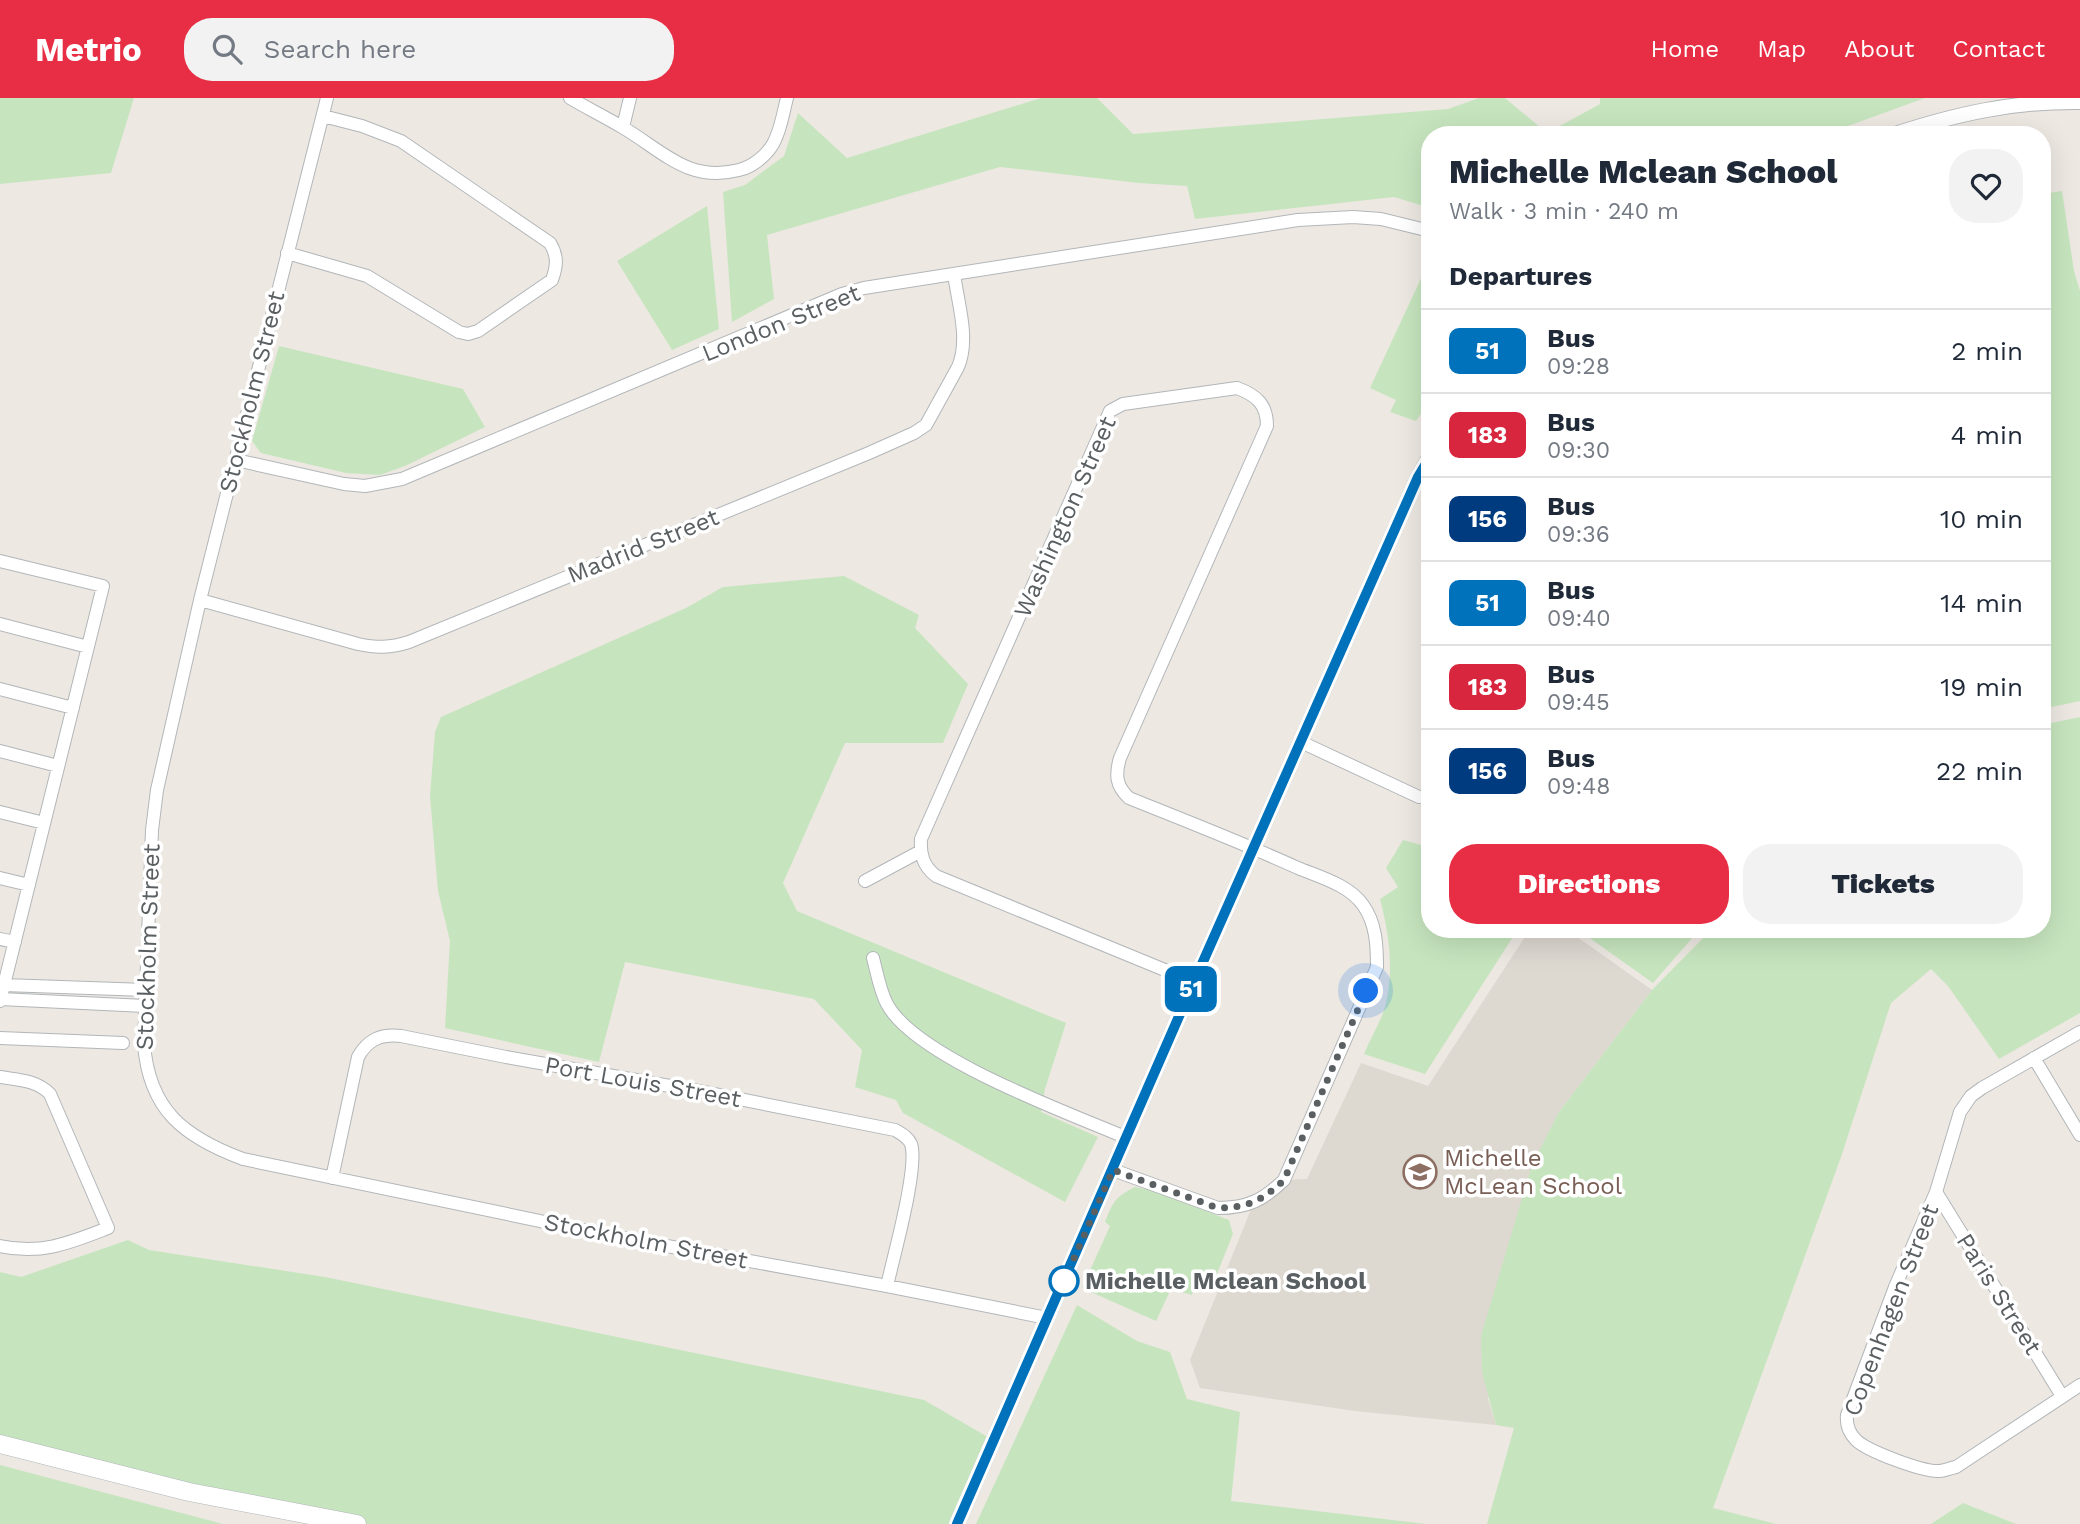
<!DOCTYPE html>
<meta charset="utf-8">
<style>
body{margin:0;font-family:"Work Sans",sans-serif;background:#f2f2f3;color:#1f2937;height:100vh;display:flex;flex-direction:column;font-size:26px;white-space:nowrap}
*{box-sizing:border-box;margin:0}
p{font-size:23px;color:#747a83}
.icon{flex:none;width:38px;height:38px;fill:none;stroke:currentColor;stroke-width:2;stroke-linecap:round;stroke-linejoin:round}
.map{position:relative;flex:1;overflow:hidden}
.drawer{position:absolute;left:1421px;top:28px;width:630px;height:812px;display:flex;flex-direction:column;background:#fff;border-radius:28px;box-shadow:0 7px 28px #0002}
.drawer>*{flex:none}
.badge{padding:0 14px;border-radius:10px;font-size:24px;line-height:46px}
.you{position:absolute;width:35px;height:35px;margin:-18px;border:5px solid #fff;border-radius:50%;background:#1a73e8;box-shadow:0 0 0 10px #1a73e833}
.map>.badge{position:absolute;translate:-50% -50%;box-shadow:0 0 0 4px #fff}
h2{padding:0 28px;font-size:26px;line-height:63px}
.round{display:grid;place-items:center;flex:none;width:74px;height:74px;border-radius:28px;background:#f2f2f3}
.summary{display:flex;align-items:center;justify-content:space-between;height:119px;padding:0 28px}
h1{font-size:33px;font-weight:800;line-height:52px}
.action{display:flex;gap:14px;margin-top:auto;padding:14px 28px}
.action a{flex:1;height:80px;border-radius:28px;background:#e72e44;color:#fff;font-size:28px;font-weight:800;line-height:80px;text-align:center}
.action a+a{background:#f2f2f3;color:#1f2937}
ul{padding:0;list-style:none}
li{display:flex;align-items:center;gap:21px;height:84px;padding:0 28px;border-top:2px solid #e0e1e3}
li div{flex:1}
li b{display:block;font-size:26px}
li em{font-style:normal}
li .badge{min-width:77px;font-weight:700;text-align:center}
header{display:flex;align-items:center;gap:42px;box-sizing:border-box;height:98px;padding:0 35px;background:#e72e44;color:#fff}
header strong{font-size:33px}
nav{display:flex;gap:38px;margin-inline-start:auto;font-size:24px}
.search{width:490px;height:63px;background:#f2f2f3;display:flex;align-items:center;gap:18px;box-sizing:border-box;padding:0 24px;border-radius:28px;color:#747a83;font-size:26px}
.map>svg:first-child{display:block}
</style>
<header>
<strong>Metrio</strong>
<div class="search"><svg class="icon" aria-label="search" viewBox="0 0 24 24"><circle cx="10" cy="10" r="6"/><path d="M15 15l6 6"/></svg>Search here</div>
<nav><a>Home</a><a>Map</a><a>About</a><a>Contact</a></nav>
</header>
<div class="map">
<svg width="2080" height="1426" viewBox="0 0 2080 1426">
<rect width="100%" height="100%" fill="#ede8e2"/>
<path fill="#ddd8d0" d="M 1530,831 L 1566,831 L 1652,892 L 1559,1014 L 1488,1301 L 1496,1327 L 1355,1313 L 1200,1290 L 1190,1262 L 1254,1104 L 1284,1082 L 1307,1081 L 1361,965 L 1428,988 Z"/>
<path fill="#c6e5be" d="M 0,0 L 134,0 L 111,75 L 0,86 Z
M 1041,0 L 1097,0 L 1133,36 L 1448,11 L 1479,0 L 1505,0 L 1547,35 L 1600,6 L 1600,0 L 1925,0 L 1823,37 L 1430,37 L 1430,110 L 1394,99 L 1195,121 L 1187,88 L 1139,85 L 1000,69 L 767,137 L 774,201 L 732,224 L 723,94 L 745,87 L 784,58 L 798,15 L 847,60 Z
M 2062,93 L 2074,173 L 2080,193 L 2080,603 L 2042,611 L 2042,96 Z
M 707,108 L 719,231 L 672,252 L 617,163 Z
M 1430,161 L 1430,302 L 1416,323 L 1390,314 L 1396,302 L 1370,290 Z
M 279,248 L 463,291 L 485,329 L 405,368 L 380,377 L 346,375 L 261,355 L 252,343 Z
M 844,478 L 919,517 L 915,530 L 968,586 L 943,645 L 845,645 L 783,785 L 797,813 L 1066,925 L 1045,991 L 1041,1014 L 1098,1039 L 1065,1104 L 903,1015 L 896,1002 L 855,989 L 862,952 L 814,901 L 625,864 L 599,964 L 445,930 L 450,843 L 438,793 L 430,698 L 435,634 L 441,619 L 686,510 L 723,489 Z
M 2080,619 L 2080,915 L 1999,961 L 1948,888 L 1931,871 L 1891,905 L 1841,1059 L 1713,1410 L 1776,1426 L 1487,1426 L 1514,1330 L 1496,1327 L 1482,1274 L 1481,1238 L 1532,1067 L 1559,1014 L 1652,892 L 1712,831 L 2042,831 L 2042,627 Z
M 1403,742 L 1428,749 L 1430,746 L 1430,831 L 1518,831 L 1425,976 L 1364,956 C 1371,939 1382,922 1386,905 C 1394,870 1389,835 1380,801 L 1398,789 L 1386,770 Z
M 1577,831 L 1700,831 L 1653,885 Z
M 1135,1089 L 1151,1092 L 1229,1122 L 1233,1136 L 1212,1188 L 1196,1184 L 1192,1197 L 1171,1191 L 1156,1223 L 1082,1190 L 1110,1128 L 1105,1124 C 1113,1104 1115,1099 1135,1089 Z
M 128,1142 L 149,1152 L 325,1179 L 924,1302 L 993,1342 L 957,1426 L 357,1426 L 0,1346 L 0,1174 L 21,1179 Z
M 1077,1207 L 1137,1243 L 1170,1254 L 1187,1301 L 1240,1314 L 1231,1403 L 1426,1426 L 976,1426 Z
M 0,1367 L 223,1426 L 0,1426 Z
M 1963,1405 L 2016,1426 L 1931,1426 Z"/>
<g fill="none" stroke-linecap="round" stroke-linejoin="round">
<defs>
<path id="minor" d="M 327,0 L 200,502 L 157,692 L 152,732 L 144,946 C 149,1012 184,1039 243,1061 L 612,1138 L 887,1188 L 1047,1220
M 570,0 C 587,10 605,19 622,29 C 663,53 688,85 739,72 C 752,69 766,58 773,46 C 781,32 783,15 787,0
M 623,29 L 630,0
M 287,155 L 367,178 L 459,234 L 468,236 L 478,233 L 552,182 C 557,168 558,158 550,145 L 401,43 L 362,28 L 323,18
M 236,362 L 344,386 L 365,388 L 402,381 L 842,196 L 864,190 L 1298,122 L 1353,119 L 1381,121 L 1430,133
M 1418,379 L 1430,385
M 0,463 L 103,488 L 0,903
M 200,502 L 358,546 C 377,550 390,550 409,544 L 869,355 L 914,335 L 926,327 L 958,269 C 970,241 958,206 954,176
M 0,526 L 88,549
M 0,591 L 73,610
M 1301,644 L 1419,699
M 0,653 L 58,668
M 0,714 L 44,725
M 0,780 L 29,787
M 865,783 L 921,753
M 0,841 L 15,844
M 873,860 C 877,875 880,893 887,906 C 916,960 1069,1015 1127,1040
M 4,887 L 146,892
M 0,901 L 145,908
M 2080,934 L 1982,990 L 1971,998 L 1960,1014 L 1936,1094 L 1895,1189 L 1847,1317 C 1846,1327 1849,1335 1856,1342 C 1867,1353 1923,1374 1939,1373 C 1944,1373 1950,1370 1956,1369 L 2080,1287
M 0,940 L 123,945
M 2034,960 L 2080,1037
M 0,979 C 18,982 37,982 50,996 L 108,1130 C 69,1145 42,1157 0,1148
M 1113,1072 L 1218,1110 C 1248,1110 1263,1102 1284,1082 L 1377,869 C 1377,847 1376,825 1363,807 C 1349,787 1320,779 1298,770 C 1243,745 1186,723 1129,700 C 1116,688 1115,677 1120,660 L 1267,328 C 1267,306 1256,297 1237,290 L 1123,306 L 1110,313 L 921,741 C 920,756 923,768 936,778 L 1194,884
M 332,1080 L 358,959 C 368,941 381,936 401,938 L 506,959 L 704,994 L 895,1032 C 902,1036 908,1039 911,1046 C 919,1069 893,1160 887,1188
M 1936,1094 L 2062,1298"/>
<path id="tertiary" d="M 1892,37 C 1956,16 2013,3 2080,4
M 957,1426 L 1194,884 L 1418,379 L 1430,358"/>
<path id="secondary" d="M 0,1346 L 189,1394 L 357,1426"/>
</defs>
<use href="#minor" stroke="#b2b6b9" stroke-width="14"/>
<use href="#tertiary" stroke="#b2b6b9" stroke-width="16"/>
<use href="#secondary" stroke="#b1b6b9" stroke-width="19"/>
<use href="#minor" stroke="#fff" stroke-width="12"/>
<use href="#tertiary" stroke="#fff" stroke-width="14"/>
<use href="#secondary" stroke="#fff" stroke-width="18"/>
</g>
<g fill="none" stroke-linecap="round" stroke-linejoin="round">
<defs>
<path id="line" d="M 957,1426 L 1194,884 L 1418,379 L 1430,359"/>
</defs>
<use href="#line" stroke="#fff" stroke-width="16"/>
<use href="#line" stroke="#0072bc" stroke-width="10"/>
<path stroke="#5a5f62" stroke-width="7" stroke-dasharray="0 12.6" d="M 1064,1183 L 1113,1072 L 1218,1110 C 1248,1110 1263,1102 1284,1082 L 1366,893"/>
</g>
<defs>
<symbol id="school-ring" viewBox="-11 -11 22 22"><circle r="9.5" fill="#fff" stroke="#8d6e63" stroke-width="1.5"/><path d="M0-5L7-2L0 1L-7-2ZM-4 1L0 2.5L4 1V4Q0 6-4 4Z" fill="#8d6e63"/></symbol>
</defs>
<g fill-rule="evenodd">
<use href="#school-ring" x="1401" y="1055" width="38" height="38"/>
</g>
<circle fill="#fff" stroke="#0072bc" stroke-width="3.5" cx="1064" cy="1183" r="14"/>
<g text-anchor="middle" stroke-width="7" stroke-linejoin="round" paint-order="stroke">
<g font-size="24" fill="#5a5f62" stroke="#fff">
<text transform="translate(781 225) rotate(-22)" y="8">London Street</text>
<text transform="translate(252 294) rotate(-76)" y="8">Stockholm Street</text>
<text transform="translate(1065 419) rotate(-66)" y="8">Washington Street</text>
<text transform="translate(643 448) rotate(-22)" y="8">Madrid Street</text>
<text transform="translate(148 849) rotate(-88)" y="8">Stockholm Street</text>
<text transform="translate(643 984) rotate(10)" y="8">Port Louis Street</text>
<text transform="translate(646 1143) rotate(11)" y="8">Stockholm Street</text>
<text transform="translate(1999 1196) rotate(58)" y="8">Paris Street</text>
<text transform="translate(1891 1212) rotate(-69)" y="8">Copenhagen Street</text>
</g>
<g font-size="24" fill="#785e54" stroke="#fff" text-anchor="start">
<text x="1444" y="1068">Michelle<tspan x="1444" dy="28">McLean School</tspan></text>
</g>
<g font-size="24" font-weight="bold" fill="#5a5f62" stroke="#fff" text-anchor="start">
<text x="1085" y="1191">Michelle Mclean School</text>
</g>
</g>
</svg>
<div class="you" style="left:1366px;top:893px"></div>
<b class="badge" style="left:1191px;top:891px;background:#0072bc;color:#fff">51</b>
<section class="drawer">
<div class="summary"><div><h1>Michelle Mclean School</h1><p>Walk · 3 min · 240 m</p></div><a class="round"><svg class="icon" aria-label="heart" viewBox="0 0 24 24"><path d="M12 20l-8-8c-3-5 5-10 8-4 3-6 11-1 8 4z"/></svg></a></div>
<h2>Departures</h2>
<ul>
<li><span class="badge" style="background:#0072bc;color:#fff">51</span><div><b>Bus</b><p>09:28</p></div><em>2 min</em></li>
<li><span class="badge" style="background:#d7263d;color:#fff">183</span><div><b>Bus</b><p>09:30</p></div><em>4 min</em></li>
<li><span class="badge" style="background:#003b80;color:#fff">156</span><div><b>Bus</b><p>09:36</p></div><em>10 min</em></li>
<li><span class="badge" style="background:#0072bc;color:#fff">51</span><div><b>Bus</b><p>09:40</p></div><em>14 min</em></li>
<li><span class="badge" style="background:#d7263d;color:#fff">183</span><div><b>Bus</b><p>09:45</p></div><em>19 min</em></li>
<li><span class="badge" style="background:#003b80;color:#fff">156</span><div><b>Bus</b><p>09:48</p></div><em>22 min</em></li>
</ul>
<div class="action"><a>Directions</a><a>Tickets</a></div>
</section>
</div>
